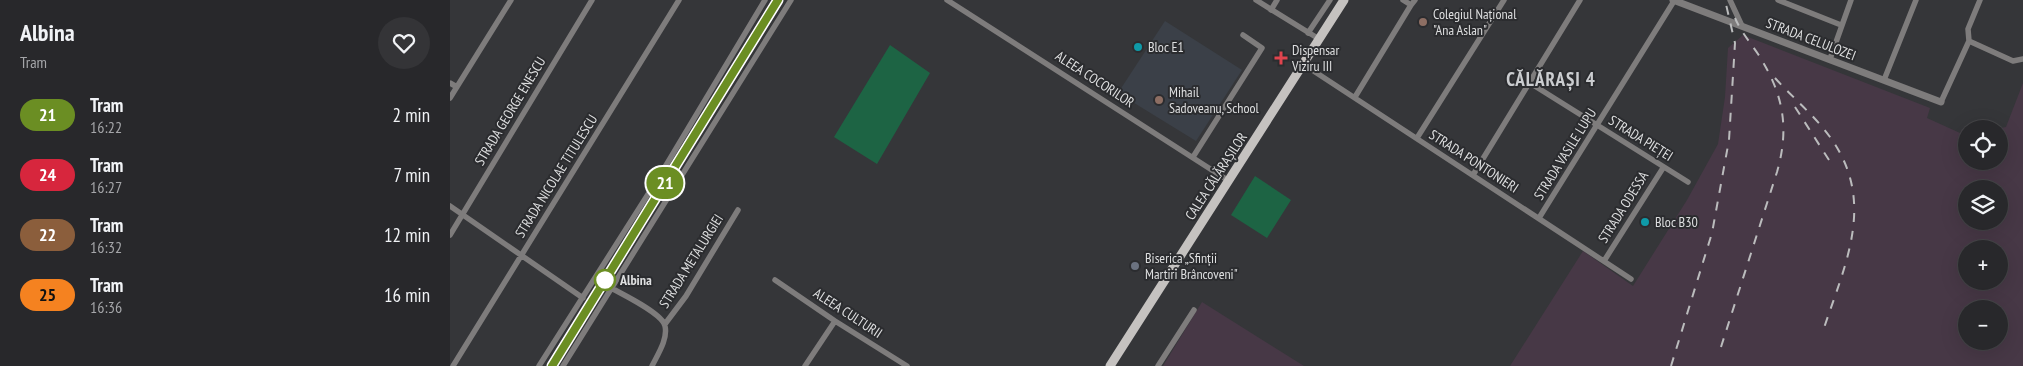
<!DOCTYPE html>
<meta charset="utf-8">
<style>
body{margin:0;font-family:"PT Sans Narrow",sans-serif;background:#343437;color:#f1f3f6;height:100vh;display:flex;flex-direction:column;font-size:19px;white-space:nowrap}
*{box-sizing:border-box;margin:0}
p{font-size:16px;color:#a5a6a9}
.icon{flex:none;width:28px;height:28px;fill:none;stroke:currentColor;stroke-width:2;stroke-linecap:round;stroke-linejoin:round}
.map{position:relative;flex:1;overflow:hidden}
.side{display:flex;flex-direction:column;background:#28282b;width:450px}
.side>*{flex:none}
.badge{padding:0 10px;border-radius:16px;font-size:18px;line-height:32px}
.tools{position:absolute;left:1508px;top:120px;display:grid;gap:10px}
.tools a{display:grid;place-items:center;width:50px;height:50px;border-radius:50%;background:#28282b;box-shadow:0 5px 20px #0002,0 0 0 1px #444447;font-size:25px}
.map>.badge{position:absolute;translate:-50% -50%;box-shadow:0 0 0 2px #fff}
.round{display:grid;place-items:center;flex:none;width:52px;height:52px;border-radius:26px;background:#343437}
.summary{display:flex;align-items:center;justify-content:space-between;height:85px;padding:0 20px}
h1{font-size:24px;font-weight:600;line-height:38px}
ul{padding:0;list-style:none}
li{display:flex;align-items:center;gap:15px;height:60px;padding:0 20px}
li div{flex:1}
li b{display:block;font-size:19px}
li em{font-style:normal}
li .badge{min-width:55px;font-weight:700;text-align:center}
main{display:flex;flex:1;min-height:0}
.map>svg:first-child{display:block}
</style>
<main>
<section class="side">
<div class="summary"><div><h1>Albina</h1><p>Tram</p></div><a class="round"><svg class="icon" aria-label="heart" viewBox="0 0 24 24"><path d="M12 20l-8-8c-3-5 5-10 8-4 3-6 11-1 8 4z"/></svg></a></div>
<ul>
<li><span class="badge" style="background:#6b8e23;color:#fff">21</span><div><b>Tram</b><p>16:22</p></div><em>2 min</em></li>
<li><span class="badge" style="background:#d7263d;color:#fff">24</span><div><b>Tram</b><p>16:27</p></div><em>7 min</em></li>
<li><span class="badge" style="background:#8b5e3c;color:#fff">22</span><div><b>Tram</b><p>16:32</p></div><em>12 min</em></li>
<li><span class="badge" style="background:#f58220;color:#111">25</span><div><b>Tram</b><p>16:36</p></div><em>16 min</em></li>
</ul>
</section>
<div class="map">
<svg width="1573" height="366" viewBox="0 0 1573 366">
<rect width="100%" height="100%" fill="#353639"/>
<path fill="#473846" fill-rule="evenodd" d="M 1293,35 L 1480,108 L 1477,118 L 1510,133 L 1512,129 L 1516,131 L 1516,161 L 1549,161 L 1549,135 L 1551,128 L 1556,127 L 1573,83 L 1573,366 L 1060,366 L 1133,251 L 1183,286 L 1237,200 L 1268,144 L 1275,97 L 1278,48 ZM 1516,189 L 1549,189 L 1549,221 L 1516,221 ZM 1516,249 L 1549,249 L 1549,281 L 1516,281 ZM 1516,309 L 1549,309 L 1549,341 L 1516,341 Z
M 752,302 L 854,366 L 713,366 Z"/>
<path fill="#3b4048" d="M 715,21 L 792,70 L 746,141 L 668,93 Z"/>
<path fill="#1d6444" d="M 440,45 L 480,73 L 427,164 L 384,137 Z
M 805,176 L 841,200 L 817,238 L 781,215 Z"/>
<g fill="none" stroke-linecap="round" stroke-linejoin="round">
<path stroke="#7e7c7c" stroke-width="5.5" d="M 497,0 L 779,181
M 806,0 L 869,39
M 953,0 L 961,5 L 965,0
M 1280,0 L 1292,26
M 1328,0 L 1391,25
M 821,10 L 827,0
M 858,33 L 880,0
M 1519,41 L 1563,61 L 1573,59
M 1380,59 L 1401,0
M 853,64 L 1181,279
M 1434,80 L 1466,0
M 0,83 L 7,87
M 1080,83 L 1238,182
M 905,97 L 961,5
M 0,98 L 61,0
M 1491,102 L 1519,41 L 1518,29 L 1530,0
M 967,138 L 1054,0
M 743,157 L 812,48 L 793,35
M 1023,175 L 1130,0
M 0,206 L 133,298
M 1089,218 L 1224,1
M 0,235 L 142,0
M 1154,261 L 1213,168
M 325,280 L 385,321 L 457,366
M 163,289 C 174,295 213,314 215,326 C 218,339 208,354 202,366
M 215,324 L 236,296 L 288,210
M 3,366 L 229,0
M 89,366 L 209,177 L 315,0
M 113,366 L 341,0
M 355,366 L 385,321
M 708,366 L 744,310"/>
<path stroke="#7e7c7c" stroke-width="7" d="M 1223,0 L 1491,102"/>
<path stroke="#c5c2c0" stroke-width="9" d="M 660,366 L 894,0"/>
<path stroke="#bbbcbd" stroke-width="2" stroke-dasharray="9 9" stroke-linecap="butt" d="M 1325,78 C 1343,98 1364,115 1380,137 C 1427,202 1395,264 1373,331
M 1345,107 L 1379,160
M 1271,347 L 1327,172 C 1340,127 1333,93 1308,54 C 1300,42 1291,32 1285,18
M 1221,366 L 1262,233 L 1279,140 L 1285,43 L 1275,0"/>
</g>
<g fill="none" stroke-linecap="round" stroke-linejoin="round">
<defs>
<path id="line" d="M 102,366 L 328,0"/>
</defs>
<use href="#line" stroke="#fff" stroke-width="11"/>
<use href="#line" stroke="#6b8e23" stroke-width="8"/>
</g>
<g fill="#8d6e63" stroke="#2b2c2f" stroke-width="2">
<circle cx="973" cy="22" r="5"/>
<circle cx="709" cy="100" r="5"/>
</g>
<g fill="#0f9aa8" stroke="#2b2c2f" stroke-width="2">
<circle cx="688" cy="47" r="5"/>
<circle cx="1195" cy="222" r="5"/>
</g>
<path fill="#e0444e" stroke="#2b2c2f" stroke-width="2" d="M828.5 50.5h5v5h5v5h-5v5h-5v-5h-5v-5h5z"/>
<circle fill="#6b7280" stroke="#2b2c2f" stroke-width="2" cx="685" cy="266" r="5"/>
<circle fill="#fff" stroke="#6b8e23" stroke-width="2.5" cx="155" cy="280" r="10"/>
<g text-anchor="middle" stroke-width="4" stroke-linejoin="round" paint-order="stroke">
<g font-size="14" fill="#dedfe0" stroke="#2b2c2f" text-anchor="start">
<text x="983" y="19">Colegiul Național<tspan x="983" dy="16">"Ana Aslan"</tspan></text>
<text x="698" y="52">Bloc E1</text>
<text x="842" y="55">Dispensar<tspan x="842" dy="16">Viziru III</tspan></text>
<text x="719" y="97">Mihail<tspan x="719" dy="16">Sadoveanu, School</tspan></text>
<text x="1205" y="227">Bloc B30</text>
<text x="695" y="263">Biserica „Sfinții<tspan x="695" dy="16">Martiri Brâncoveni"</tspan></text>
</g>
<g font-size="14" fill="#dedfe0" stroke="#2b2c2f">
<text transform="translate(1361 39) rotate(21)" y="5">STRADA CELULOZEI</text>
<text transform="translate(645 79) rotate(33)" y="5">ALEEA COCORILOR</text>
<text transform="translate(60 111) rotate(-59)" y="5">STRADA GEORGE ENESCU</text>
<text transform="translate(1191 138) rotate(32)" y="5">STRADA PIEȚEI</text>
<text transform="translate(1115 154) rotate(-58)" y="5">STRADA VASILE LUPU</text>
<text transform="translate(1024 161) rotate(33)" y="5">STRADA PONTONIERI</text>
<text transform="translate(106 176) rotate(-58)" y="5">STRADA NICOLAE TITULESCU</text>
<text transform="translate(766 176) rotate(-57)" y="5">CALEA CĂLĂRAȘILOR</text>
<text transform="translate(1173 207) rotate(-58)" y="5">STRADA ODESSA</text>
<text transform="translate(241 261) rotate(-58)" y="5">STRADA METALURGIEI</text>
<text transform="translate(398 313) rotate(33)" y="5">ALEEA CULTURII</text>
</g>
<g font-size="14" font-weight="bold" fill="#dedfe0" stroke="#2b2c2f" text-anchor="start">
<text x="170" y="285">Albina</text>
</g>
<g font-size="19" font-weight="bold" letter-spacing="1" fill="#cbcdd0" stroke="#2b2c2f">
<text x="1101" y="86">CĂLĂRAȘI 4</text>
</g>
</g>
</svg>
<div class="tools">
<a><svg class="icon" aria-label="locate" viewBox="0 0 24 24"><circle cx="12" cy="12" r="6"/><path d="M12 2v4M12 18v4M2 12h4M18 12h4"/></svg></a>
<a><svg class="icon" aria-label="layers" viewBox="0 0 24 24"><path d="M12 4l9 5-9 5-9-5zM3 14l9 5 9-5"/></svg></a>
<a>+</a>
<a>−</a>
</div>
<b class="badge" style="left:215px;top:183px;background:#6b8e23;color:#fff">21</b>
</div>
</main>
